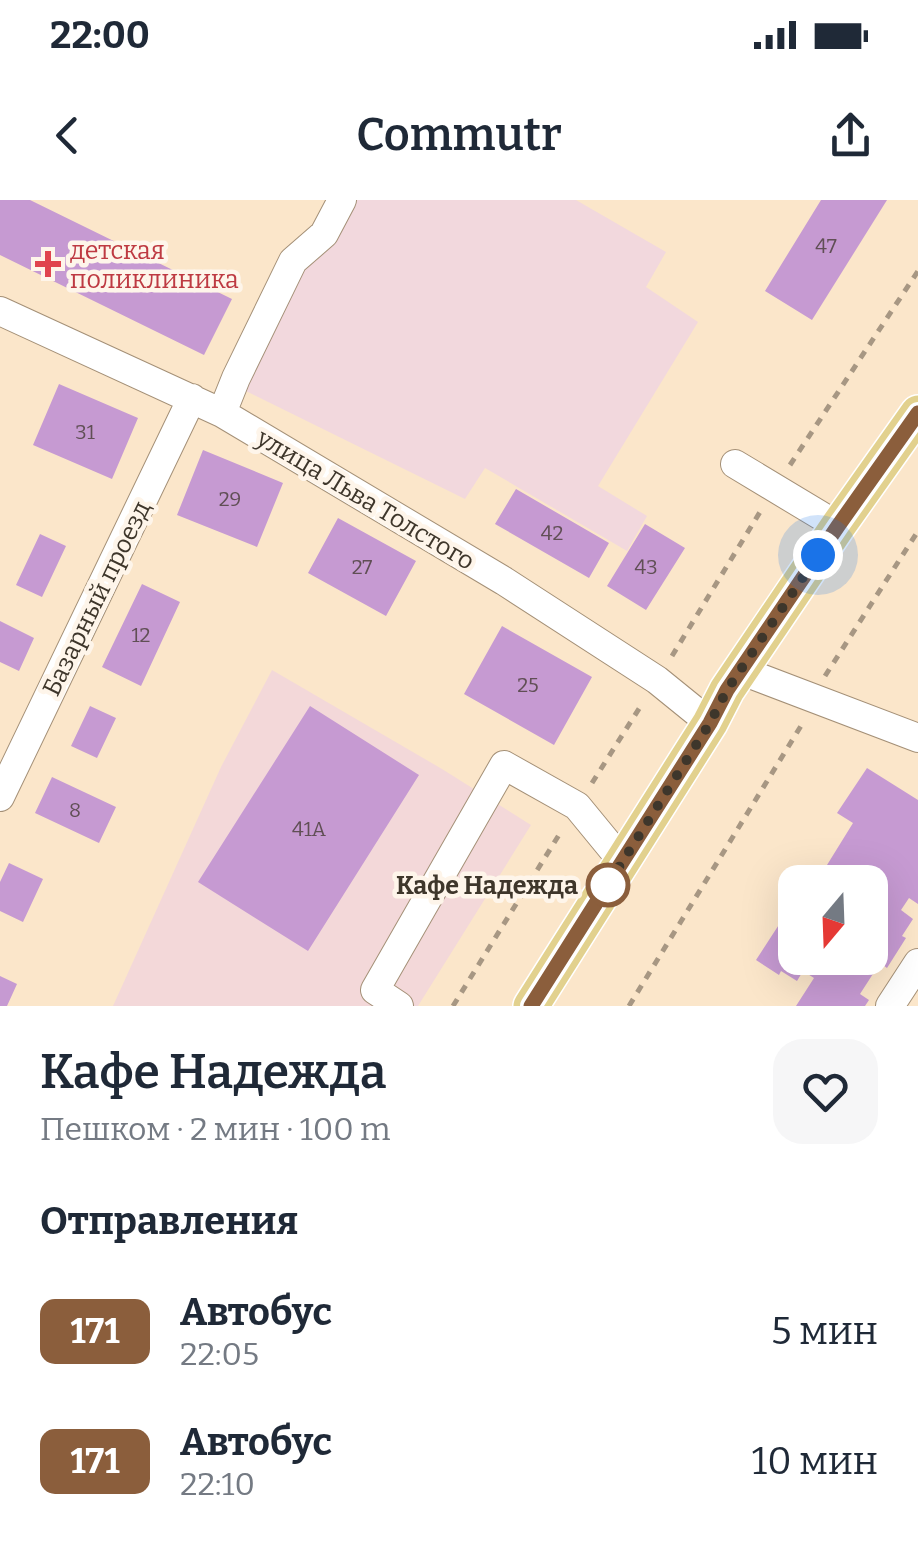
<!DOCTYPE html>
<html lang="ru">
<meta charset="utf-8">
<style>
body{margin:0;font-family:Bitter,serif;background:#f6f6f7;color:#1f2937;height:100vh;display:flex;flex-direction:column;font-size:38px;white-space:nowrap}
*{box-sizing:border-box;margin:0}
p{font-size:32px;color:#747a83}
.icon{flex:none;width:55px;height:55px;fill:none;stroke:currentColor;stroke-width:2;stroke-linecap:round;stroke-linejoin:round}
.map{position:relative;height:806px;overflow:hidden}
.details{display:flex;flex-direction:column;background:#fff;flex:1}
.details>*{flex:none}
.badge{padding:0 20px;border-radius:15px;font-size:35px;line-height:65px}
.needle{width:65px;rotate:199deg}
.tools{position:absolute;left:778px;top:665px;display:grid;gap:20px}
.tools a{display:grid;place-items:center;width:110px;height:110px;border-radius:20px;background:#fff;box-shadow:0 10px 40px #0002;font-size:50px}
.you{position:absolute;width:50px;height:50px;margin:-25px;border:8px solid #fff;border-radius:50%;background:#1a73e8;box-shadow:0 0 0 15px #1a73e833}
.map>.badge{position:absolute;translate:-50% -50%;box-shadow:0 0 0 5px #fff}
h2{padding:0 40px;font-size:38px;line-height:90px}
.round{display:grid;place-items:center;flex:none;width:105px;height:105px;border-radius:30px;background:#f6f6f7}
.overview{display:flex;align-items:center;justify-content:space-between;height:170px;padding:0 40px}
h1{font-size:48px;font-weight:600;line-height:75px}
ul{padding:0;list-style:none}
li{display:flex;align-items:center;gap:30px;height:130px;padding:0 40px}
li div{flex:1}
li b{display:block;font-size:38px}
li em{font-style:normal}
li .badge{min-width:110px;font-weight:700;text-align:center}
.status{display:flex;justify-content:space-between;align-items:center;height:70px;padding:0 50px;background:#fff;direction:ltr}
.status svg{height:28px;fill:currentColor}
header{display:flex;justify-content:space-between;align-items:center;height:130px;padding:0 40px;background:#fff;font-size:45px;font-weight:600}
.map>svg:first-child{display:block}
</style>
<div class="status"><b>22:00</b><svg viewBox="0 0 49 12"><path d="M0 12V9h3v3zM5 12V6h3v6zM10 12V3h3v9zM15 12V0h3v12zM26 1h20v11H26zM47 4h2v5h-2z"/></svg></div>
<header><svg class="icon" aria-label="back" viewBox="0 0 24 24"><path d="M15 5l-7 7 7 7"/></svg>Commutr<svg class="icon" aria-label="share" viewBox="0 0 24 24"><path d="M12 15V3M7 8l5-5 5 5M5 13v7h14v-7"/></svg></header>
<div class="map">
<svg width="918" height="806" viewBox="0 0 918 806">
<rect width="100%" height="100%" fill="#fbe6ca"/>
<path fill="#f3d8d9" d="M 272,470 L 442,569 L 531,625 L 418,806 L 113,806 L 221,567 Z"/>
<path fill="#f2d8dd" d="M 353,0 L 576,0 L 666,52 L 646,87 L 698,122 L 598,286 L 647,316 L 627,351 L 485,268 L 465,299 L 238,187 L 302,67 Z"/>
<path fill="#c69ad2" d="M 0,0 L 30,0 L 232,99 L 204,155 L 0,55 Z
M 821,0 L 887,0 L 812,120 L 765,91 Z
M 59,184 L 138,218 L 112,279 L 33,245 Z
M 203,250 L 283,283 L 257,347 L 177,315 Z
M 516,289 L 609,343 L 589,378 L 495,324 Z
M 338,318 L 416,361 L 386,416 L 308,373 Z
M 645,324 L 685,348 L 646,410 L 607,386 Z
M 40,334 L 66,346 L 42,397 L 16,385 Z
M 142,384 L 180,402 L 141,486 L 102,467 Z
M 0,421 L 34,438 L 19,471 L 0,462 Z
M 502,426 L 592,477 L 554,545 L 464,494 Z
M 90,506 L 116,518 L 97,558 L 71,546 Z
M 310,506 L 419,575 L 308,751 L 198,682 Z
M 867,568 L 918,600 L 918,704 L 909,698 L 901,710 L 913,719 L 902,736 L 906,738 L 887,768 L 880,763 L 860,794 L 869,800 L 865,806 L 796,806 L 814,778 L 803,771 L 797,781 L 781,771 L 779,775 L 756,760 L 795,700 L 795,758 L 870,758 L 870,682 L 829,682 L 836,671 L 827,665 L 853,623 L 837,613 Z
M 52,577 L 116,607 L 99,643 L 35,613 Z
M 9,663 L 43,679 L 23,722 L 0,711 L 0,682 Z
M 0,776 L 17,784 L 7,806 L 0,806 Z"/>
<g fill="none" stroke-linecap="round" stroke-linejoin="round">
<defs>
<path id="minor" d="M 0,111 L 222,213 L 504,381 L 657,480 L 710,523
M 222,213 L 236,178 L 293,61 L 324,34 L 342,0
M 735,264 L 838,326
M 742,471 L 918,538
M 0,597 L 192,198
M 399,806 L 375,790 L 504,565 L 577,606 L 623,662
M 890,806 L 918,763"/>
<path id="major" d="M 531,806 L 710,523 L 727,490 L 838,326 L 918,213"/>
</defs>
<use href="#minor" stroke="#a49077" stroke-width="30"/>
<use href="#major" stroke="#fff" stroke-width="38"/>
<path stroke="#a79783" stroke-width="5" stroke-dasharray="8 8" stroke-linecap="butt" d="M 790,265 L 918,71
M 672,456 L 760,312
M 825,476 L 918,331
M 592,583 L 642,504
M 453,806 L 562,630
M 629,806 L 804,521"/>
<use href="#minor" stroke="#fff" stroke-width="28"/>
<use href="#major" stroke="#e2d18e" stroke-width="35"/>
</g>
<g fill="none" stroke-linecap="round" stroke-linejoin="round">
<defs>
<path id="line" d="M 531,806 L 710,523 L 727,490 L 838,326 L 918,213"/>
</defs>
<use href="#line" stroke="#fff" stroke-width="22"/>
<use href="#line" stroke="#8b5e3c" stroke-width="15"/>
<path stroke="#3e362b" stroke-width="10" stroke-dasharray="0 18" d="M 608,685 L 604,691 L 710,523 L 727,490 L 818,355"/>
</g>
<path fill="#e0444e" stroke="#fef5ea" stroke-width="4" d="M43 49h10v10h10v10h-10v10h-10v-10h-10v-10h10z"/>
<circle fill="#fff" stroke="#8b5e3c" stroke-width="5" cx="608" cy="685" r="20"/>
<g text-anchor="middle" stroke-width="9" stroke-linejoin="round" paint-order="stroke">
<g font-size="20" fill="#604f55">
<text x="826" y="53">47</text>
<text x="85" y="239">31</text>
<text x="230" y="306">29</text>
<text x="552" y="340">42</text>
<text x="362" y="374">27</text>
<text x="646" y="374">43</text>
<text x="141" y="442">12</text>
<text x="528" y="492">25</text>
<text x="75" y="617">8</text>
<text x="309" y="636">41А</text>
</g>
<g font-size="25" fill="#be3a42" stroke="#fef5ea" text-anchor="start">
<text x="70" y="59">детская<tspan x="70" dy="29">поликлиника</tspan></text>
</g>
<g font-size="25" fill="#3e362b" stroke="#fef5ea">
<text transform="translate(366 299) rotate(31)" y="9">улица Льва Толстого</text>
<text transform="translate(96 398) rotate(-64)" y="9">Базарный проезд</text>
</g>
<g font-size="25" font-weight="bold" fill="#3e362b" stroke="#fef5ea" text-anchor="end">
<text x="578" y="694">Кафе Надежда</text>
</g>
</g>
</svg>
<div class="tools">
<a><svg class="needle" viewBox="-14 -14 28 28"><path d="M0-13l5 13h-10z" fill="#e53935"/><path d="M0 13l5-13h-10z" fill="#747a83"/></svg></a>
</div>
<div class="you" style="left:818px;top:355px"></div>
</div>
<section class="details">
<div class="overview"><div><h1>Кафе Надежда</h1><p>Пешком · 2 мин · 100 m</p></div><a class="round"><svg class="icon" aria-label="heart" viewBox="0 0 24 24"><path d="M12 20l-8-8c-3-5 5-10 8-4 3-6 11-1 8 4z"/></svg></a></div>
<h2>Отправления</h2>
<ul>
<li><span class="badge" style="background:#8b5e3c;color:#fff">171</span><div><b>Автобус</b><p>22:05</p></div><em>5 мин</em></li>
<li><span class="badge" style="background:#8b5e3c;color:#fff">171</span><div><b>Автобус</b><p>22:10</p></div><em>10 мин</em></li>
</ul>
</section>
